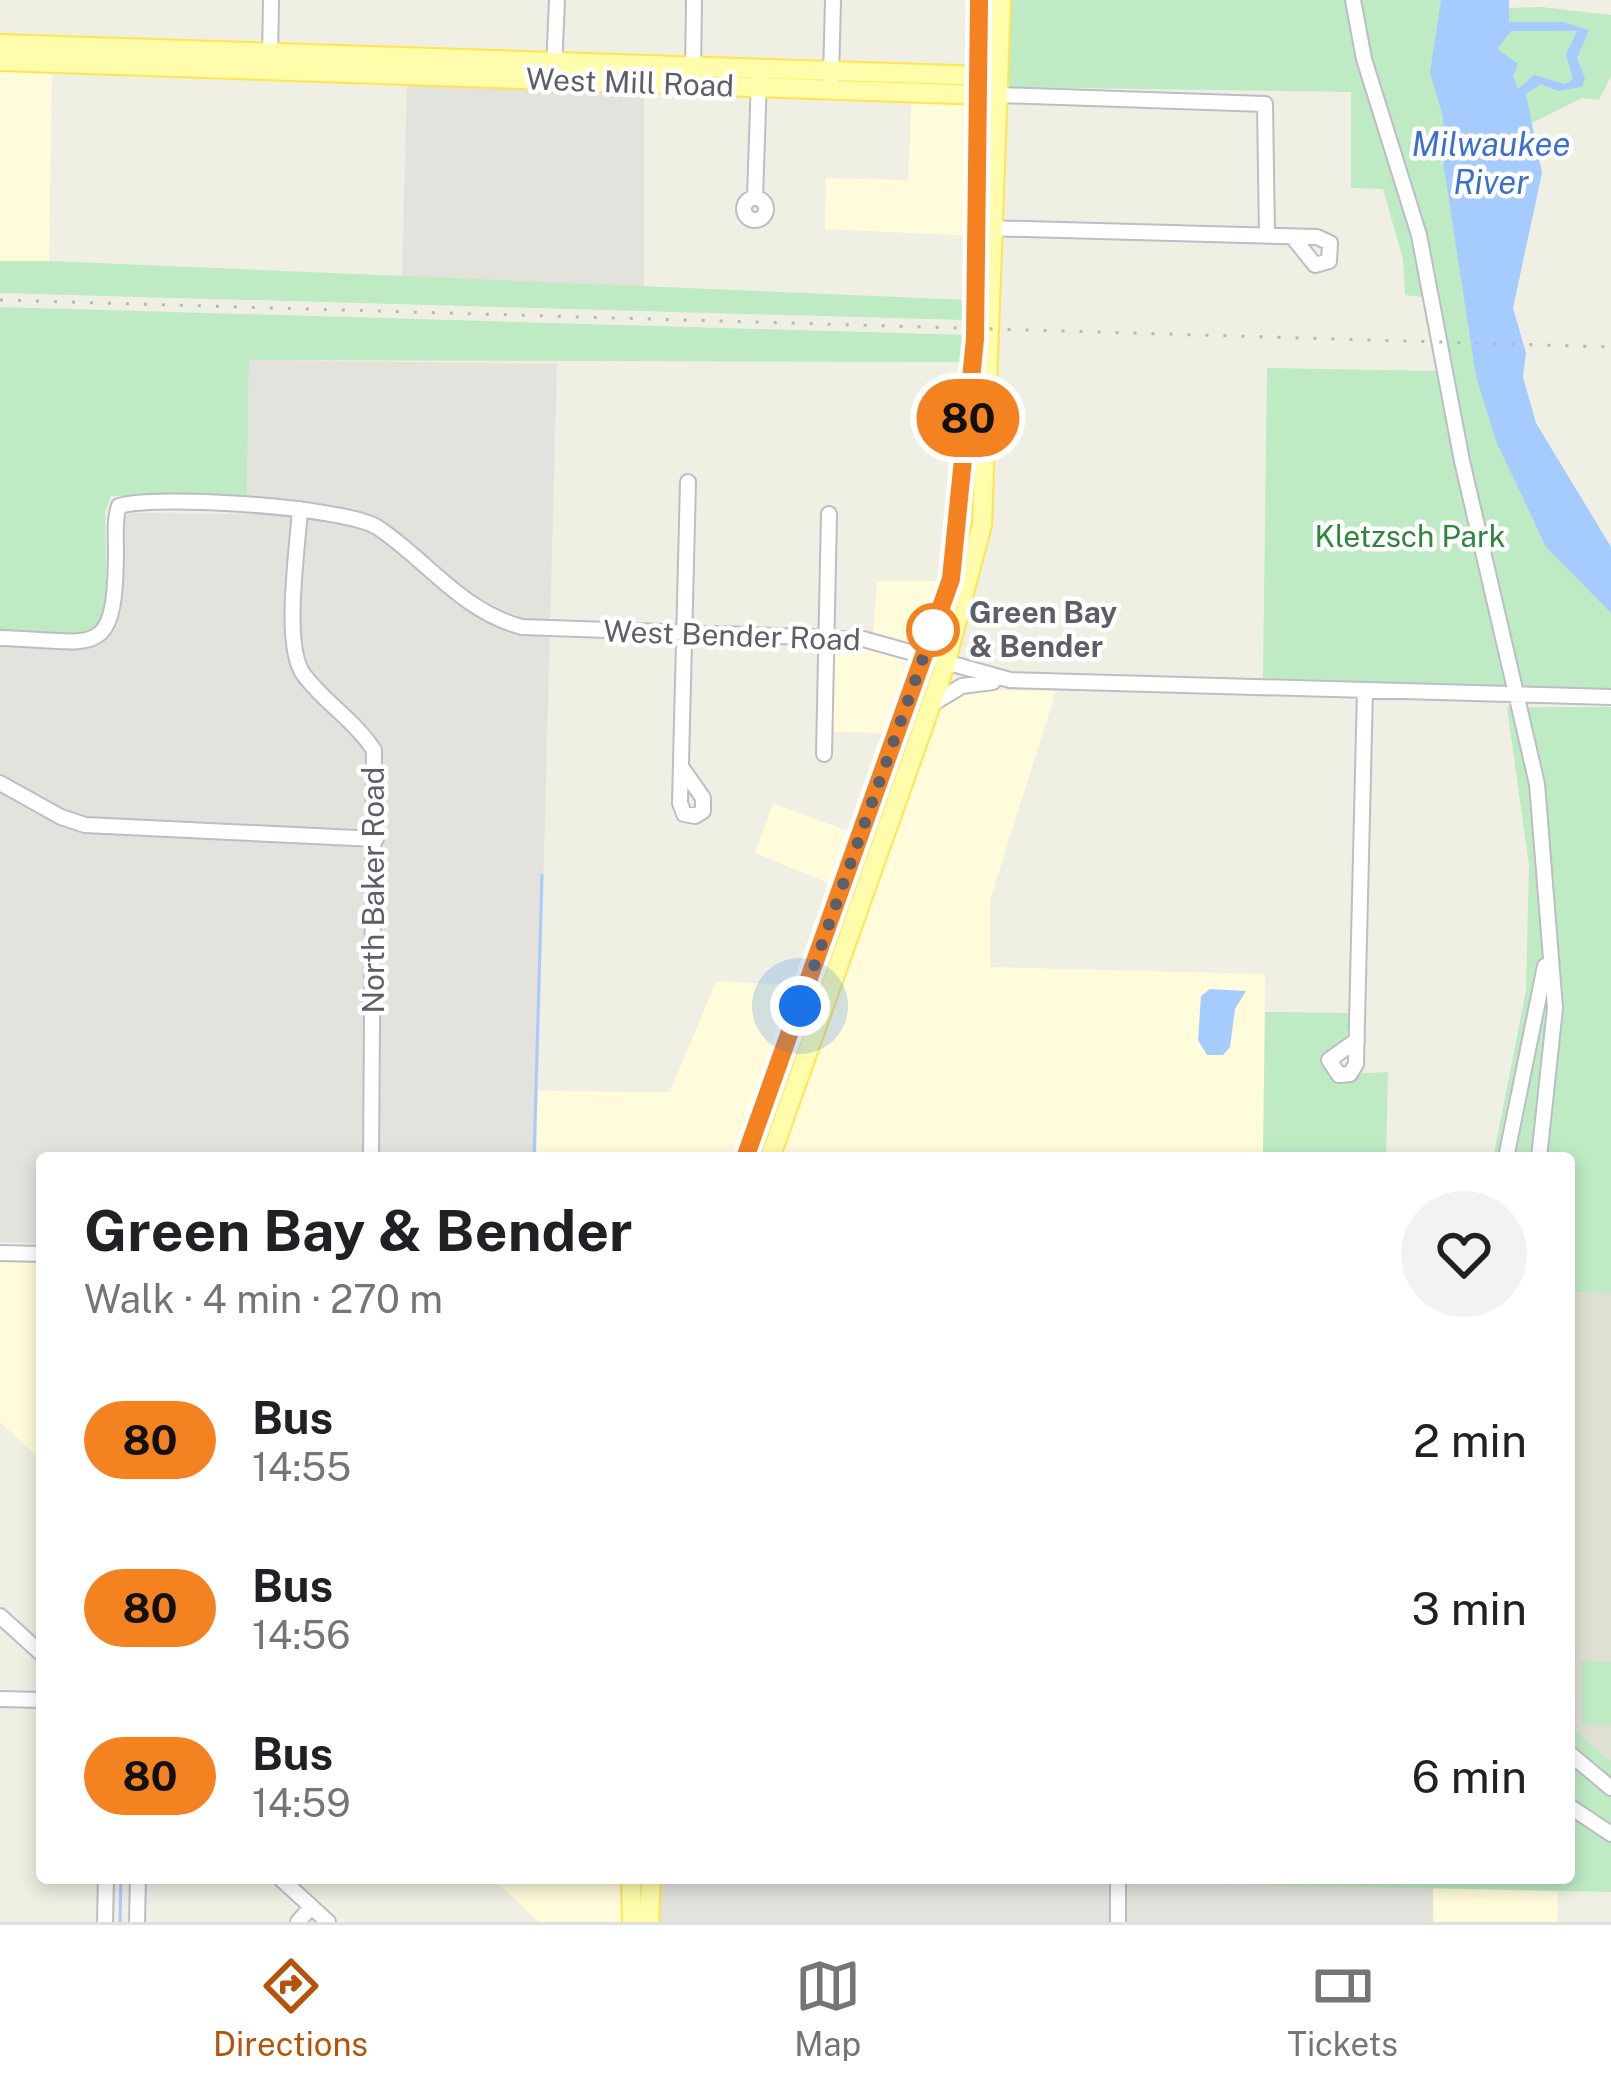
<!DOCTYPE html>
<meta charset="utf-8">
<style>
body{margin:0;font-family:"Public Sans",sans-serif;background:#f2f2f2;color:#202124;height:100vh;display:flex;flex-direction:column;font-size:45px;white-space:nowrap}
*{box-sizing:border-box;margin:0}
p{font-size:39px;color:#757577}
.icon{flex:none;width:66px;height:66px;fill:none;stroke:currentColor;stroke-width:2;stroke-linecap:round;stroke-linejoin:round}
.map{position:relative;flex:1;overflow:hidden}
.panel{position:absolute;left:36px;top:1152px;width:1539px;height:732px;display:flex;flex-direction:column;background:#fff;border-radius:12px;box-shadow:0 6px 18px #0003}
.panel>*{flex:none}
.badge{padding:0 24px;border-radius:39px;font-size:42px;line-height:78px}
.you{position:absolute;width:60px;height:60px;margin:-30px;border:9px solid #fff;border-radius:50%;background:#1a73e8;box-shadow:0 0 0 18px #1a73e833}
.map>.badge{position:absolute;translate:-50% -50%;box-shadow:0 0 0 6px #fff}
.round{display:grid;place-items:center;flex:none;width:126px;height:126px;border-radius:63px;background:#f2f2f2}
.headline{display:flex;align-items:center;justify-content:space-between;height:204px;padding:0 48px}
h1{font-size:57px;font-weight:700;line-height:90px}
ul{padding:0;list-style:none}
li{display:flex;align-items:center;gap:36px;height:168px;padding:0 48px}
li div{flex:1}
li b{display:block;font-size:45px}
li em{font-style:normal}
li .badge{min-width:132px;font-weight:700;text-align:center}
.tabs{display:flex;justify-content:space-around;align-items:center;height:168px;border-top:3px solid #e0e0e0;background:#fff;font-size:33px;color:#757577}
.tabs a{display:grid;justify-items:center;gap:6px}
.tabs .active{color:#b45309}
.map>svg:first-child{display:block}
</style>
<div class="map">
<svg width="1611" height="1922" viewBox="0 0 1611 1922">
<rect width="100%" height="100%" fill="#f0efe4"/>
<path fill="#fffbdb" d="M 0,67 L 52,69 L 49,261 L 0,261 Z
M 912,93 L 976,95 L 974,236 L 825,229 L 826,178 L 908,180 Z
M 877,581 L 939,581 L 888,733 L 832,732 L 832,650 L 839,644 L 872,649 Z
M 966,690 L 1056,691 L 990,900 L 990,967 L 1265,974 L 1263,1158 L 776,1158 L 937,708 Z
M 773,803 L 853,833 L 835,886 L 755,853 Z
M 716,981 L 799,985 L 745,1158 L 536,1158 L 538,1091 L 670,1092 Z
M 0,1261 L 42,1262 L 42,1461 L 0,1422 Z
M 492,1878 L 624,1878 L 626,1922 L 539,1922 Z
M 1433,1887 L 1558,1891 L 1557,1922 L 1433,1922 Z"/>
<path fill="#e4e2dc" d="M 407,80 L 644,87 L 644,287 L 402,277 Z
M 249,360 L 557,364 L 536,1158 L 42,1158 L 42,1243 L 0,1242 L 0,644 L 84,647 L 105,639 L 121,611 L 123,522 L 129,513 L 247,514 Z
M 657,1878 L 1106,1878 L 1107,1883 L 1433,1887 L 1433,1922 L 655,1922 Z"/>
<path fill="#e0dfd3" d="M 1569,1292 L 1611,1293 L 1611,1765 L 1569,1725 Z"/>
<path fill="#beeac4" d="M 1010,0 L 1474,0 L 1502,382 L 1611,587 L 1611,689 L 1263,678 L 1267,368 L 1437,371 L 1422,297 L 1405,295 L 1403,259 L 1383,189 L 1351,188 L 1351,92 L 1007,87 Z
M 1541,7 L 1611,15 L 1611,76 L 1599,100 L 1582,98 L 1532,123 L 1498,49 L 1506,35 L 1506,8 Z
M 0,261 L 49,261 L 969,300 L 964,320 L 0,293 Z
M 0,307 L 966,335 L 963,362 L 249,360 L 247,499 L 111,496 L 105,512 L 107,615 L 94,631 L 82,634 L 0,632 Z
M 1507,707 L 1611,707 L 1611,1293 L 1569,1292 L 1569,1158 L 1493,1158 L 1526,991 L 1529,865 Z
M 1265,1012 L 1351,1013 L 1346,1038 L 1327,1051 L 1326,1070 L 1332,1075 L 1388,1072 L 1386,1158 L 1263,1158 Z
M 1581,1661 L 1611,1662 L 1611,1725 L 1582,1725 Z
M 1569,1725 L 1611,1762 L 1611,1892 L 1126,1882 L 1126,1878 L 1569,1878 Z"/>
<path fill="#a6ccff" fill-rule="evenodd" d="M 1441,0 L 1509,0 L 1509,22 L 1563,22 L 1589,30 L 1577,58 L 1585,78 L 1582,87 L 1558,91 L 1541,84 L 1526,94 L 1542,173 L 1513,308 L 1526,353 L 1523,377 L 1536,423 L 1611,547 L 1611,613 L 1546,547 L 1496,441 L 1476,376 L 1444,168 L 1443,117 L 1430,73 ZM 1511,31 L 1577,31 L 1566,54 L 1573,79 L 1565,84 L 1534,75 L 1518,89 L 1513,76 L 1518,64 L 1498,49 Z
M 1210,989 L 1246,991 L 1235,1009 L 1230,1047 L 1223,1055 L 1207,1055 L 1198,1040 L 1201,996 Z"/>
<g fill="none" stroke-linecap="round" stroke-linejoin="round">
<path stroke="#a6ccff" stroke-width="3" d="M 534,1158 L 542,875
M 120,1922 L 121,1878"/>
<defs>
<path id="minor" d="M 1353,0 L 1364,59 L 1419,235 L 1462,461 L 1537,784 L 1555,1008 L 1539,1158
M 270,59 L 271,0
M 554,69 L 557,0
M 693,73 L 694,0
M 831,78 L 833,0
M 998,95 L 1265,104 L 1267,236
M 755,198 L 759,77
M744 209a11 11 0 1 1 22 0a11 11 0 1 1-22 0Z
M 984,228 L 1317,237 L 1330,243 L 1329,261 L 1315,265 L 1295,240
M 300,509 C 298,546 282,647 304,675 C 325,703 354,720 374,750 L 371,1158
M 0,638 C 97,641 115,662 116,552 C 116,537 114,520 119,506 C 156,494 344,507 377,527 C 427,560 461,611 522,627 L 863,639 L 1010,680 L 1611,697
M 932,704 L 962,686 L 993,682
M 824,754 L 829,514
M 682,768 L 703,798 L 703,811 L 695,816 L 684,814 L 680,803 L 688,482
M 0,783 L 61,817 L 85,825 L 376,839
M 1357,1040 L 1329,1060 L 1339,1075 L 1350,1074 L 1356,1064 L 1365,690
M 1506,1158 L 1545,966
M 0,1253 L 42,1254
M 0,1616 L 42,1654
M 0,1699 L 42,1700
M 1569,1753 L 1611,1788
M 1569,1806 L 1611,1834
M 280,1878 L 328,1922
M 105,1922 L 106,1878
M 137,1922 L 138,1878
M 298,1922 L 311,1907
M 1118,1922 L 1118,1878"/>
<path id="major" d="M 0,44 L 988,76
M 0,61 L 985,95
M 745,1158 L 951,579 L 975,339 L 979,0
M 770,1158 L 945,665 L 982,525 L 1001,0
M 631,1878 L 632,1922
M 649,1922 L 651,1878"/>
</defs>
<use href="#minor" stroke="#bcbec5" stroke-width="18"/>
<use href="#major" stroke="#ffe54f" stroke-width="22"/>
<use href="#minor" stroke="#fff" stroke-width="14"/>
<use href="#major" stroke="#fffcab" stroke-width="18"/>
<path stroke="#b8b8ba" stroke-width="3" stroke-dasharray="3 15" stroke-linecap="butt" d="M 0,300 L 1611,347"/>
</g>
<g fill="none" stroke-linecap="round" stroke-linejoin="round">
<defs>
<path id="line" d="M 745,1158 L 951,579 L 975,339 L 979,0"/>
</defs>
<use href="#line" stroke="#fff" stroke-width="27"/>
<use href="#line" stroke="#f58220" stroke-width="18"/>
<path stroke="#5c5f67" stroke-width="12" stroke-dasharray="0 21.6" d="M 800,1006 L 933,630"/>
</g>
<circle fill="#fff" stroke="#f58220" stroke-width="6" cx="933" cy="630" r="24"/>
<g text-anchor="middle" stroke-width="9" stroke-linejoin="round" paint-order="stroke">
<g font-size="30" fill="#5c5f67" stroke="#fff">
<text transform="translate(630 83) rotate(2)" y="10">West Mill Road</text>
<text transform="translate(732 636) rotate(2)" y="10">West Bender Road</text>
<text transform="translate(374 890) rotate(-90)" y="10">North Baker Road</text>
</g>
<g font-size="30" fill="#2c863b" stroke="#fff">
<text x="1410" y="547">Kletzsch Park</text>
</g>
<g font-size="30" font-weight="bold" fill="#5c5f67" stroke="#fff" text-anchor="start">
<text x="969" y="623">Green Bay<tspan x="969" dy="34">&amp; Bender</tspan></text>
</g>
<g font-size="33" font-style="italic" fill="#3b70d0" stroke="#fff">
<text x="1491" y="156">Milwaukee<tspan x="1491" dy="38">River</tspan></text>
</g>
</g>
</svg>
<div class="you" style="left:800px;top:1006px"></div>
<b class="badge" style="left:968px;top:418px;background:#f58220;color:#111">80</b>
<section class="panel">
<div class="headline"><div><h1>Green Bay &amp; Bender</h1><p>Walk · 4 min · 270 m</p></div><a class="round"><svg class="icon" aria-label="heart" viewBox="0 0 24 24"><path d="M12 20l-8-8c-3-5 5-10 8-4 3-6 11-1 8 4z"/></svg></a></div>
<ul>
<li><span class="badge" style="background:#f58220;color:#111">80</span><div><b>Bus</b><p>14:55</p></div><em>2 min</em></li>
<li><span class="badge" style="background:#f58220;color:#111">80</span><div><b>Bus</b><p>14:56</p></div><em>3 min</em></li>
<li><span class="badge" style="background:#f58220;color:#111">80</span><div><b>Bus</b><p>14:59</p></div><em>6 min</em></li>
</ul>
</section>
</div>
<nav class="tabs">
<a class="active"><svg class="icon" aria-label="directions" viewBox="0 0 24 24"><path d="M12 3l9 9-9 9-9-9zM9 14v-3h6M13 9l2 2-2 2"/></svg>Directions</a>
<a><svg class="icon" aria-label="map" viewBox="0 0 24 24"><path d="M3 6l6-2 6 2 6-2v14l-6 2-6-2-6 2zM9 4v14M15 6v14"/></svg>Map</a>
<a><svg class="icon" aria-label="tickets" viewBox="0 0 24 24"><path d="M3 7h18v10H3zM15 7v10"/></svg>Tickets</a>
</nav>
